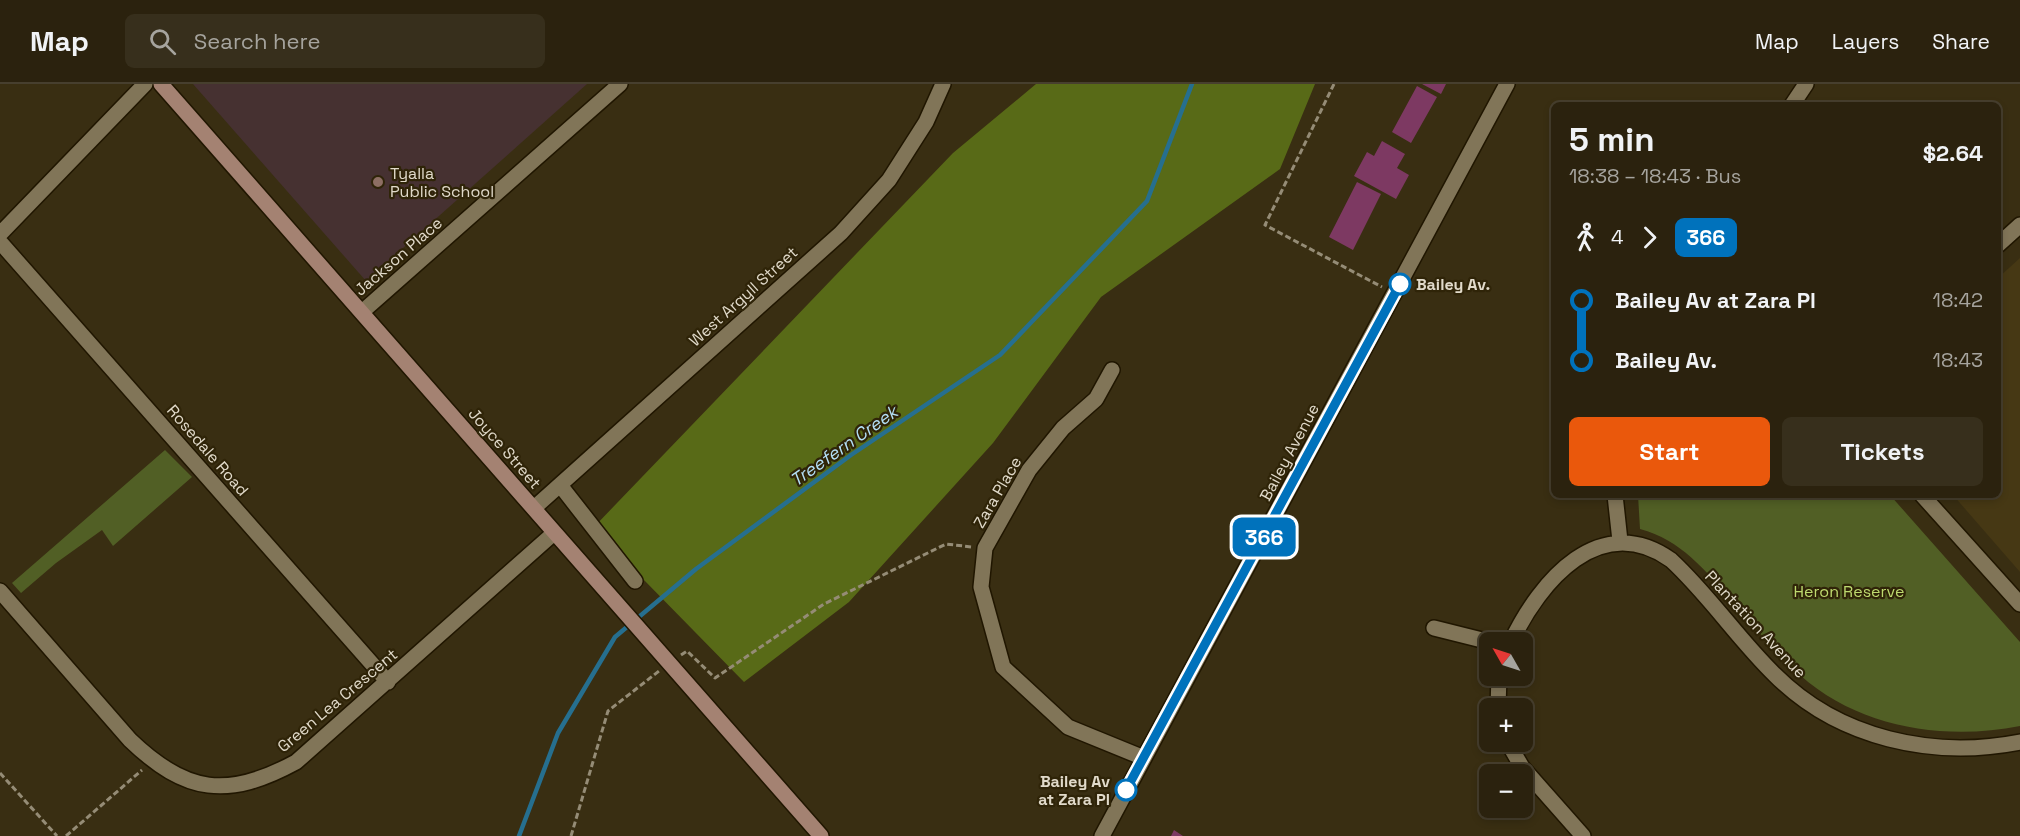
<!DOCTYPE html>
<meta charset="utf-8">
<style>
body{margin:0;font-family:"Space Grotesk",sans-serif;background:#372f1c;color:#f1f3f6;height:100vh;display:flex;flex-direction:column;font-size:22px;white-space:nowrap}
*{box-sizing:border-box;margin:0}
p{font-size:20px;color:#a6a49e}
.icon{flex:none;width:33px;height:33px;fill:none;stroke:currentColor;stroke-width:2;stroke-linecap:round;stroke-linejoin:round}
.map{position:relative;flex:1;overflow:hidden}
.drawer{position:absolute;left:1551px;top:18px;width:450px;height:396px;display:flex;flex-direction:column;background:#2b220e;border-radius:9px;box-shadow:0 3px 9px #0003,0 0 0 2px #473f2e}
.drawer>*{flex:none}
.badge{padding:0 12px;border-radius:9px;font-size:21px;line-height:39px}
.needle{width:39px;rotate:309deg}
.controls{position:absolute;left:1479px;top:548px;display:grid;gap:12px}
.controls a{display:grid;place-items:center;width:54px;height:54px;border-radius:9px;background:#2b220e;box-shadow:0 3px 9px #0003,0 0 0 2px #473f2e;font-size:30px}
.map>.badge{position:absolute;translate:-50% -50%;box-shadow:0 0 0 3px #fff}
.legs{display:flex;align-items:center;gap:9px;height:66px;padding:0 18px;font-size:20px}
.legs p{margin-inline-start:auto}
.headline{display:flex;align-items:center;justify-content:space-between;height:102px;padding:0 18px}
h1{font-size:33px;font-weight:700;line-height:45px}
.cta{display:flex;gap:12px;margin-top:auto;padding:12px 18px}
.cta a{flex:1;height:69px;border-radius:9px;background:#ea580c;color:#fff;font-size:24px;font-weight:700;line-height:69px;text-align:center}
.cta a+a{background:#372f1c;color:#f1f3f6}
ul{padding:0 18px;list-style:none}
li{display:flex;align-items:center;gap:21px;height:60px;font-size:22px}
li i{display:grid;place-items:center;width:9px;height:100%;margin:0 8px;background:currentColor}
li i::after{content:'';width:15px;height:15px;margin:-8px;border:4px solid;border-radius:50%;background:#2b220e}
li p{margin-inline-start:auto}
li:first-child i{background:linear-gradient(#0000 50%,currentColor 0)}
li:last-child i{background:linear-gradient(currentColor 50%,#0000 0)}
header{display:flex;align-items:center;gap:36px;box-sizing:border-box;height:84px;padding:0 30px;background:#2b220e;border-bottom:2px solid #473f2e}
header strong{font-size:28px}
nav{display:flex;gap:33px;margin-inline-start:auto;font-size:21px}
.search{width:420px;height:54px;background:#372f1c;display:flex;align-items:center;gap:15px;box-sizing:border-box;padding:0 21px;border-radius:9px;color:#a6a49e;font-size:22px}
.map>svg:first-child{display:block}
</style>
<header>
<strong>Map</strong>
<div class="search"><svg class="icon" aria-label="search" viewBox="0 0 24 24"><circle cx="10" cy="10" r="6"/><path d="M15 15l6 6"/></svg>Search here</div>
<nav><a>Map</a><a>Layers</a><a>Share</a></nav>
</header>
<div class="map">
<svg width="2020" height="752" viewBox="0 0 2020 752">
<rect width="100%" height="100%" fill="#392e12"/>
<path fill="#463814" d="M 2020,174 L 2020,488 L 1953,411 L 1998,411 L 1998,194 Z"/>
<path fill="#463131" d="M 193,0 L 587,0 L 366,197 Z"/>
<path fill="#515f25" d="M 165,366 L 192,393 L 113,462 L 102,446 L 56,479 L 21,509 L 12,499 Z
M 1638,411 L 1890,411 L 2020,558 L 2020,642 C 1945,657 1859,644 1800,591 C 1775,569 1754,542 1732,517 C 1705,486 1681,456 1640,445 Z"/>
<path fill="#586a17" d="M 1036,0 L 1315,0 L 1280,85 L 1101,213 L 993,359 L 849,518 L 744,598 L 593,444 L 953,69 Z"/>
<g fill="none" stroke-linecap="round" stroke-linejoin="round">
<path stroke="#266f8f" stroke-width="4.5" d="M 519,752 L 558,649 L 615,553 L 696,485 L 851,371 L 1000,271 L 1147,117 L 1192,0"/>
</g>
<path fill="#7d3962" d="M 1422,0 L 1446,0 L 1441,10 Z
M 1417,2 L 1437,13 L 1411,59 L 1392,48 Z
M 1382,57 L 1405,70 L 1397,84 L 1409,91 L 1396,115 L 1354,92 L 1367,68 L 1374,72 Z
M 1357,98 L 1381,110 L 1353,166 L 1329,153 Z
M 1174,746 L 1183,752 L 1171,752 Z"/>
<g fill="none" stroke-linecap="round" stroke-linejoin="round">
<defs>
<path id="street" d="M 1792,21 L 1806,0
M 0,150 L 145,0
M 0,158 L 388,598
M 1998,161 L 2020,141
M 362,228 L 620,0
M 1112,286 L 1096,315 L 1063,344 L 1029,386 L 985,464 L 981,503 L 1003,583 L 1068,643 L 1144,674
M 560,401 L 635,497
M 1615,411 L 1620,457
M 1922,411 L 2020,520
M 534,424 L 841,149 L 889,96 L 926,38 L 943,0
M 0,507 L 130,656 C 186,710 228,715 296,678 L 554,449
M 1434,544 L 1490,558
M 1511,558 C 1540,497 1600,426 1671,476 C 1709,511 1738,555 1775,591 C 1839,655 1933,675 2020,658
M 1498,624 L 1499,591
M 1507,657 L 1522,683 L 1583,752
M 1102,752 L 1507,0"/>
<path id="secondary" d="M 161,0 L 821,752"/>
</defs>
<use href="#street" stroke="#201600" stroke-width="18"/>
<use href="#secondary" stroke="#201600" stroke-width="18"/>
<path stroke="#958c76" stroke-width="3" stroke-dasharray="6 3" stroke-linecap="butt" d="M 1334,0 L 1265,141 L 1382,203
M 681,571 L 687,567 L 715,594 L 824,520 L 946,460 L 972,463
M 0,689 L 57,752
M 66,752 L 142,686
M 571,752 L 608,627 L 659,587"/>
<use href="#street" stroke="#817558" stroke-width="15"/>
<use href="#secondary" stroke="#a48272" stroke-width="15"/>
</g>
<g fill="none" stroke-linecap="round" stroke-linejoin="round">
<defs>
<path id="line-1" d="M 1126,706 L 1400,200"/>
</defs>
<use href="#line-1" stroke="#fff" stroke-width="14"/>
<use href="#line-1" stroke="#0072bc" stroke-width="9"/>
</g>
<circle fill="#8d6e63" stroke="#2f2408" stroke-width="2" cx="378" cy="98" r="6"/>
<g fill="#fff" stroke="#0072bc" stroke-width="3">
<circle cx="1400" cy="200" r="10"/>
<circle cx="1126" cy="706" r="10"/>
</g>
<g text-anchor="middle" stroke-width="4.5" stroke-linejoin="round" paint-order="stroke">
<g font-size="16" fill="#e1daca" stroke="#2f2408" text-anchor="start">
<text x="390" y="95">Tyalla<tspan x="390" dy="18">Public School</tspan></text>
</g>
<g font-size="16" fill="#e1daca" stroke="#2f2408">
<text transform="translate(398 172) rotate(-41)" y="6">Jackson Place</text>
<text transform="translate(743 212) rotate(-42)" y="6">West Argyll Street</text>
<text transform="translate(505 364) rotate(49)" y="6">Joyce Street</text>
<text transform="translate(208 366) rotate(49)" y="6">Rosedale Road</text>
<text transform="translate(1289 368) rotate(-62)" y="6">Bailey Avenue</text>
<text transform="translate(997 408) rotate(-60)" y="6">Zara Place</text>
<text transform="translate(1756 540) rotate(47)" y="6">Plantation Avenue</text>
<text transform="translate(337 616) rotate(-40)" y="6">Green Lea Crescent</text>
</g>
<g font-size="16" font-weight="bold" fill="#e1daca" stroke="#2f2408" text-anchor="start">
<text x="1416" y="206">Bailey Av.</text>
<text x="1110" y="703" text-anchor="end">Bailey Av<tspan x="1110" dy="18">at Zara Pl</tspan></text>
</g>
<g font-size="16" fill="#beda6f" stroke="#2f2408">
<text x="1849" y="513">Heron Reserve</text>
</g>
<g font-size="18" font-style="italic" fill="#b4dff6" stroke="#2f2408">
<text transform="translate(844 362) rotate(-35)" y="6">Treefern Creek</text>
</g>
</g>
</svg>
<div class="controls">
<a><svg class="needle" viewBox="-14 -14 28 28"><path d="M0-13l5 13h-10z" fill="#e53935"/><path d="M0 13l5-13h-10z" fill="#a6a49e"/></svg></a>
<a>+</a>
<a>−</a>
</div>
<b class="badge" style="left:1264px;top:453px;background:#0072bc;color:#fff">366</b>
<section class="drawer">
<div class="headline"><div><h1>5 min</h1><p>18:38 – 18:43 · Bus</p></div><b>$2.64</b></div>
<div class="legs"><svg class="icon" aria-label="walk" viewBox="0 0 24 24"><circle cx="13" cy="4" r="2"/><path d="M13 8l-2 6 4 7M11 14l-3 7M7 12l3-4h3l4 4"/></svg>4<svg class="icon" aria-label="forward" viewBox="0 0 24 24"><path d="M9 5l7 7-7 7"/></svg><b class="badge" style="background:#0072bc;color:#fff">366</b></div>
<ul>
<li><i style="color:#0072bc"></i><b>Bailey Av at Zara Pl</b><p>18:42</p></li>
<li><i style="color:#0072bc"></i><b>Bailey Av.</b><p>18:43</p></li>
</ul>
<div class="cta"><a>Start</a><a>Tickets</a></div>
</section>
</div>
